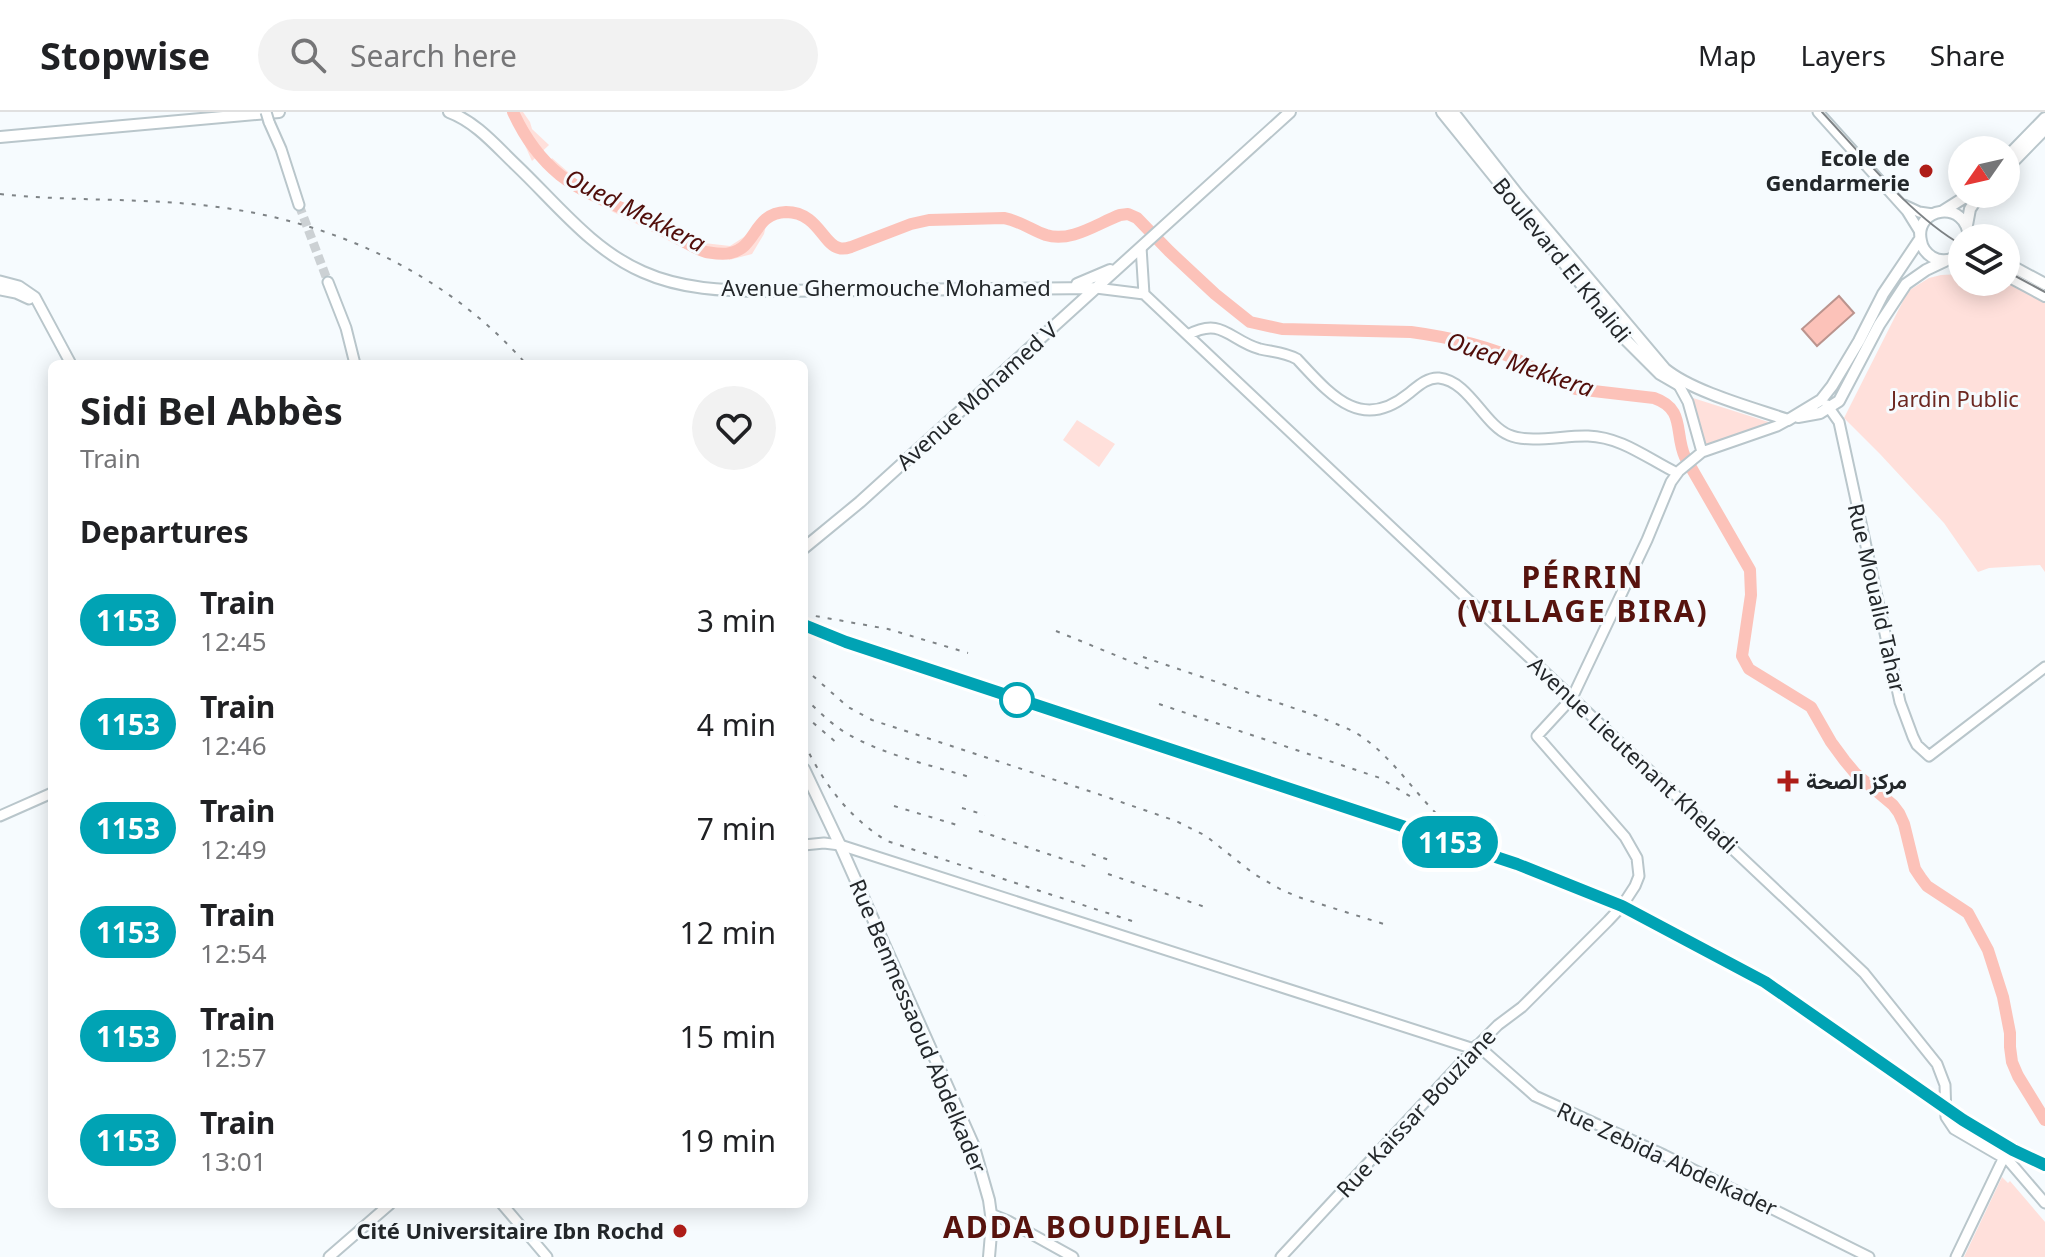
<!DOCTYPE html>
<meta charset="utf-8">
<style>
body{margin:0;font-family:"Noto Sans",Vazirmatn,sans-serif;background:#f2f2f2;color:#202124;height:100vh;display:flex;flex-direction:column;font-size:30px;white-space:nowrap}
*{box-sizing:border-box;margin:0}
p{font-size:26px;color:#757577}
.icon{flex:none;width:44px;height:44px;fill:none;stroke:currentColor;stroke-width:2;stroke-linecap:round;stroke-linejoin:round}
.map{position:relative;flex:1;overflow:hidden}
.drawer{position:absolute;left:48px;top:248px;width:760px;height:848px;display:flex;flex-direction:column;background:#fff;border-radius:12px;box-shadow:0 4px 20px #0003}
.drawer>*{flex:none}
.badge{padding:0 16px;border-radius:26px;font-size:28px;line-height:52px}
.needle{width:52px;rotate:236deg}
.tools{position:absolute;left:1948px;top:24px;display:grid;gap:16px}
.tools a{display:grid;place-items:center;width:72px;height:72px;border-radius:50%;background:#fff;box-shadow:0 4px 20px #0003;font-size:40px}
.map>.badge{position:absolute;translate:-50% -50%;box-shadow:0 0 0 4px #fff}
h2{padding:0 32px;font-size:30px;line-height:72px}
.round{display:grid;place-items:center;flex:none;width:84px;height:84px;border-radius:42px;background:#f2f2f2}
.head{display:flex;align-items:center;justify-content:space-between;height:136px;padding:0 32px}
h1{font-size:38px;font-weight:700;line-height:60px}
ul{padding:0;list-style:none}
li{display:flex;align-items:center;gap:24px;height:104px;padding:0 32px}
li div{flex:1}
li b{display:block;font-size:30px}
li em{font-style:normal}
li .badge{min-width:88px;font-weight:700;text-align:center}
header{display:flex;align-items:center;gap:48px;box-sizing:border-box;height:112px;padding:0 40px;background:#fff;border-bottom:2px solid #e0e0e0}
header strong{font-size:38px}
nav{display:flex;gap:44px;margin-inline-start:auto;font-size:28px}
.search{width:560px;height:72px;background:#f2f2f2;display:flex;align-items:center;gap:20px;box-sizing:border-box;padding:0 28px;border-radius:44px;color:#757577;font-size:30px}
.map>svg:first-child{display:block}
</style>
<header>
<strong>Stopwise</strong>
<div class="search"><svg class="icon" aria-label="search" viewBox="0 0 24 24"><circle cx="10" cy="10" r="6"/><path d="M15 15l6 6"/></svg>Search here</div>
<nav><a>Map</a><a>Layers</a><a>Share</a></nav>
</header>
<div class="map">
<svg width="2045" height="1145" viewBox="0 0 2045 1145">
<rect width="100%" height="100%" fill="#f6fbfe"/>
<path fill="#ffe0db" d="M 510,0 L 523,0 L 530,10 L 532,17 L 549,33 L 532,49 Z
M 552,46 L 576,67 L 602,79 L 621,91 L 704,131 L 730,134 L 747,123 L 769,100 L 764,122 L 752,142 L 729,148 L 727,144 L 725,147 C 693,145 667,127 639,113 C 606,96 572,81 544,55 L 547,53 L 550,55 L 549,50 Z
M 1962,162 L 1962,170 L 2006,169 L 2045,189 L 2045,460 L 2040,453 L 1989,456 L 1978,460 L 1944,411 L 1880,342 L 1844,306 L 1908,179 L 1929,166 L 1941,163 Z
M 1693,286 L 1778,313 L 1706,337 Z
M 1077,308 L 1115,332 L 1099,355 L 1063,328 Z
M 2002,1065 L 2008,1071 L 2010,1069 L 2045,1110 L 2045,1145 L 1964,1145 Z"/>
<path fill="#fcc2b9" stroke="#bb948e" stroke-width="2" d="M 1839,184 L 1854,201 L 1817,234 L 1802,217 Z"/>
<g fill="none" stroke-linecap="round" stroke-linejoin="round">
<path stroke="#fcc2b9" stroke-width="12" d="M 513,0 C 524,24 539,46 560,63 C 587,84 622,95 652,110 C 670,119 686,134 706,140 C 713,141 722,143 730,141 C 757,136 753,101 786,100 C 818,100 823,133 839,136 C 842,137 848,136 851,135 L 911,112 L 929,108 L 1004,106 C 1020,109 1032,118 1046,123 C 1071,131 1098,111 1120,103 L 1128,102 L 1137,106 L 1169,139 L 1215,182 L 1250,210 L 1282,217 L 1411,220 C 1448,225 1486,233 1520,249 C 1538,258 1556,271 1576,277 L 1654,286 C 1686,297 1674,321 1685,345 L 1750,458 L 1751,483 L 1742,544 L 1749,557 L 1811,595 L 1831,630 L 1845,649 L 1855,661 L 1893,693 L 1899,701 L 1904,712 L 1915,757 L 1921,766 L 1927,774 L 1968,801 L 1988,838 L 2003,885 L 2010,921 L 2010,935 L 2012,950 L 2018,964 L 2045,1008"/>
<path stroke="#ccd1d4" stroke-width="9" stroke-dasharray="9 4.5" stroke-linecap="butt" d="M 299,93 L 328,170"/>
<defs>
<path id="secondary" d="M 1818,0 L 1907,99 L 1920,120
M 269,10 L 281,37 L 299,93
M 1904,93 L 1919,100 L 1933,102
M 1141,135 L 1144,182
M 0,169 L 19,174 L 35,185 L 71,252
M 328,170 L 346,216 L 355,252
M 1096,176 L 1144,182
M 0,178 L 16,181 L 29,187
M 1144,182 L 1864,861 L 1937,952 L 1945,973 L 1946,1005 L 1954,1017 L 2009,1049 L 2045,1091
M 1188,223 C 1222,204 1230,229 1260,237 C 1273,240 1285,240 1297,247 C 1329,281 1360,321 1408,282 C 1417,275 1427,265 1439,266 C 1469,269 1484,313 1509,323 C 1530,332 1565,323 1588,324 C 1622,325 1648,347 1677,361
M 1676,268 L 1688,290 L 1702,340
M 1827,293 L 1839,310 L 1900,590 L 1913,625 L 1917,633 L 1929,644 L 2045,555
M 0,704 L 52,681
M 804,733 L 824,731 L 840,733 L 1474,937
M 1477,933 L 1535,984 L 1664,1043 L 1869,1145
M 502,1092 L 547,1145
M 991,1102 L 1008,1109 L 1073,1145
M 329,1145 L 390,1092
M 1281,1145 L 1474,937 L 1498,913 L 1522,895 L 1608,809 L 1622,794 L 1635,774 L 1639,764 L 1637,746 L 1625,725 L 1537,624 L 1572,586 L 1647,428 L 1671,370 L 1679,359 L 1702,340 L 1777,314 L 1788,308
M 1956,1145 L 2004,1045"/>
<path id="primary" d="M 449,0 C 476,10 496,34 516,53 C 556,91 592,138 643,160 C 681,177 724,179 765,179 L 1096,176
M 1442,0 L 1627,229 L 1660,262 L 1679,273
M 1453,0 L 1519,84 L 1665,257 C 1693,280 1753,296 1788,308 L 1821,288 L 1832,274 L 1859,229 L 1883,182 L 1920,127
M 0,25 L 279,0
M 2006,46 L 2045,6
M 2006,57 L 2045,17
M 1943,99 L 1970,82
M 1967,113 L 1970,97 L 1980,82
M 1962,141 C 1953,148 1942,151 1932,145 C 1926,141 1922,136 1921,129 C 1913,95 1967,86 1969,126
M 2006,151 L 2045,172
M 2006,163 L 2045,184
M 1077,172 L 1110,158
M 1798,305 L 1820,301 L 1839,289 L 1879,213 L 1906,172 L 1926,158 L 1945,149
M 804,436 L 860,390 L 1290,0
M 804,657 L 840,733 L 973,1032 L 989,1088 L 992,1110 L 989,1145"/>
</defs>
<use href="#secondary" stroke="#b9c6cb" stroke-width="13"/>
<use href="#primary" stroke="#b9c6cb" stroke-width="14"/>
<use href="#secondary" stroke="#fff" stroke-width="9"/>
<use href="#primary" stroke="#fff" stroke-width="10"/>
<path stroke="#7e8386" stroke-width="2" d="M 1822,0 C 1862,43 1912,105 1962,133
M 2006,159 L 2045,180"/>
<path stroke="#7e8386" stroke-width="2" stroke-dasharray="4 8" stroke-linecap="butt" d="M 0,82 C 74,90 150,85 225,96 C 339,112 449,164 526,252
M 804,502 L 888,517 L 968,541
M 804,513 L 846,530 L 1517,752 L 1622,794 L 1765,870 L 1963,1008 L 2013,1038 L 2045,1053
M 1056,519 L 1152,558
M 1143,545 L 1320,605 C 1335,612 1352,617 1365,627 C 1406,657 1428,706 1473,730
M 804,556 L 848,595 L 872,608 L 1095,681 L 1176,709 L 1206,724 L 1254,762 L 1280,777 L 1298,785 L 1387,813
M 804,585 C 819,600 834,615 853,625 C 889,644 933,654 973,666
M 1159,592 L 1380,666 L 1413,686
M 804,603 L 838,632
M 804,631 C 824,672 848,705 887,729 L 1135,810
M 894,694 L 957,713
M 962,696 L 985,703
M 979,719 L 1087,755
M 1092,742 L 1112,749
M 1108,762 L 1208,796"/>
<defs>
<path id="secondary-bridge" d="M 266,0 L 269,10"/>
</defs>
<use href="#secondary-bridge" stroke="#b9c6cb" stroke-width="13" stroke-linecap="butt"/>
<use href="#secondary-bridge" stroke="#fff" stroke-width="9"/>
</g>
<g fill="none" stroke-linecap="round" stroke-linejoin="round">
<defs>
<path id="line" d="M 804,513 L 846,530 L 1517,752 L 1622,794 L 1765,870 L 1963,1008 L 2013,1038 L 2045,1053"/>
</defs>
<use href="#line" stroke="#fff" stroke-width="18"/>
<use href="#line" stroke="#00a3b4" stroke-width="12"/>
</g>
<g fill="#ae1d18" stroke="#f6fbfe" stroke-width="3">
<circle cx="1926" cy="59" r="8"/>
<path d="M1784 657h8v8h8v8h-8v8h-8v-8h-8v-8h8z"/>
<circle cx="680" cy="1119" r="8"/>
</g>
<circle fill="#fff" stroke="#00a3b4" stroke-width="4" cx="1017" cy="588" r="16"/>
<g text-anchor="middle" stroke-width="6" stroke-linejoin="round" paint-order="stroke">
<g font-size="22" font-weight="bold" fill="#23272a" stroke="#f6fbfe" text-anchor="end">
<text x="1910" y="54">Ecole de<tspan x="1910" dy="25">Gendarmerie</tspan></text>
<text x="1806" y="677" text-anchor="start">مركز الصحة</text>
<text x="664" y="1127">Cité Universitaire Ibn Rochd</text>
</g>
<g font-size="22" fill="#23272a" stroke="#f6fbfe">
<text transform="translate(1562 148) rotate(51)" y="8">Boulevard El Khalidi</text>
<text x="886" y="184">Avenue Ghermouche Mohamed</text>
<text transform="translate(977 284) rotate(-42)" y="8">Avenue Mohamed V</text>
<text transform="translate(1877 486) rotate(77)" y="8">Rue Moualid Tahar</text>
<text transform="translate(1633 643) rotate(43)" y="8">Avenue Lieutenant Kheladi</text>
<text transform="translate(918 914) rotate(67)" y="8">Rue Benmessaoud Abdelkader</text>
<text transform="translate(1416 1001) rotate(-47)" y="8">Rue Kaissar Bouziane</text>
<text transform="translate(1667 1047) rotate(25)" y="8">Rue Zebida Abdelkader</text>
</g>
<g font-size="22" fill="#6c2821" stroke="#f6fbfe">
<text x="1955" y="295">Jardin Public</text>
</g>
<g font-size="24" font-style="italic" fill="#510e0a" stroke="#f6fbfe">
<text transform="translate(635 99) rotate(27)" y="8">Oued Mekkera</text>
<text transform="translate(1520 253) rotate(19)" y="8">Oued Mekkera</text>
</g>
<g font-size="30" font-weight="bold" letter-spacing="2" fill="#57130e" stroke="#f6fbfe">
<text x="1583" y="476">PÉRRIN<tspan x="1583" dy="34">(VILLAGE BIRA)</tspan></text>
<text x="1088" y="1126">ADDA BOUDJELAL</text>
</g>
</g>
</svg>
<div class="tools">
<a><svg class="needle" viewBox="-14 -14 28 28"><path d="M0-13l5 13h-10z" fill="#e53935"/><path d="M0 13l5-13h-10z" fill="#757577"/></svg></a>
<a><svg class="icon" aria-label="layers" viewBox="0 0 24 24"><path d="M12 4l9 5-9 5-9-5zM3 14l9 5 9-5"/></svg></a>
</div>
<b class="badge" style="left:1450px;top:730px;background:#00a3b4;color:#fff">1153</b>
<section class="drawer">
<div class="head"><div><h1>Sidi Bel Abbès</h1><p>Train</p></div><a class="round"><svg class="icon" aria-label="heart" viewBox="0 0 24 24"><path d="M12 20l-8-8c-3-5 5-10 8-4 3-6 11-1 8 4z"/></svg></a></div>
<h2>Departures</h2>
<ul>
<li><span class="badge" style="background:#00a3b4;color:#fff">1153</span><div><b>Train</b><p>12:45</p></div><em>3 min</em></li>
<li><span class="badge" style="background:#00a3b4;color:#fff">1153</span><div><b>Train</b><p>12:46</p></div><em>4 min</em></li>
<li><span class="badge" style="background:#00a3b4;color:#fff">1153</span><div><b>Train</b><p>12:49</p></div><em>7 min</em></li>
<li><span class="badge" style="background:#00a3b4;color:#fff">1153</span><div><b>Train</b><p>12:54</p></div><em>12 min</em></li>
<li><span class="badge" style="background:#00a3b4;color:#fff">1153</span><div><b>Train</b><p>12:57</p></div><em>15 min</em></li>
<li><span class="badge" style="background:#00a3b4;color:#fff">1153</span><div><b>Train</b><p>13:01</p></div><em>19 min</em></li>
</ul>
</section>
</div>
